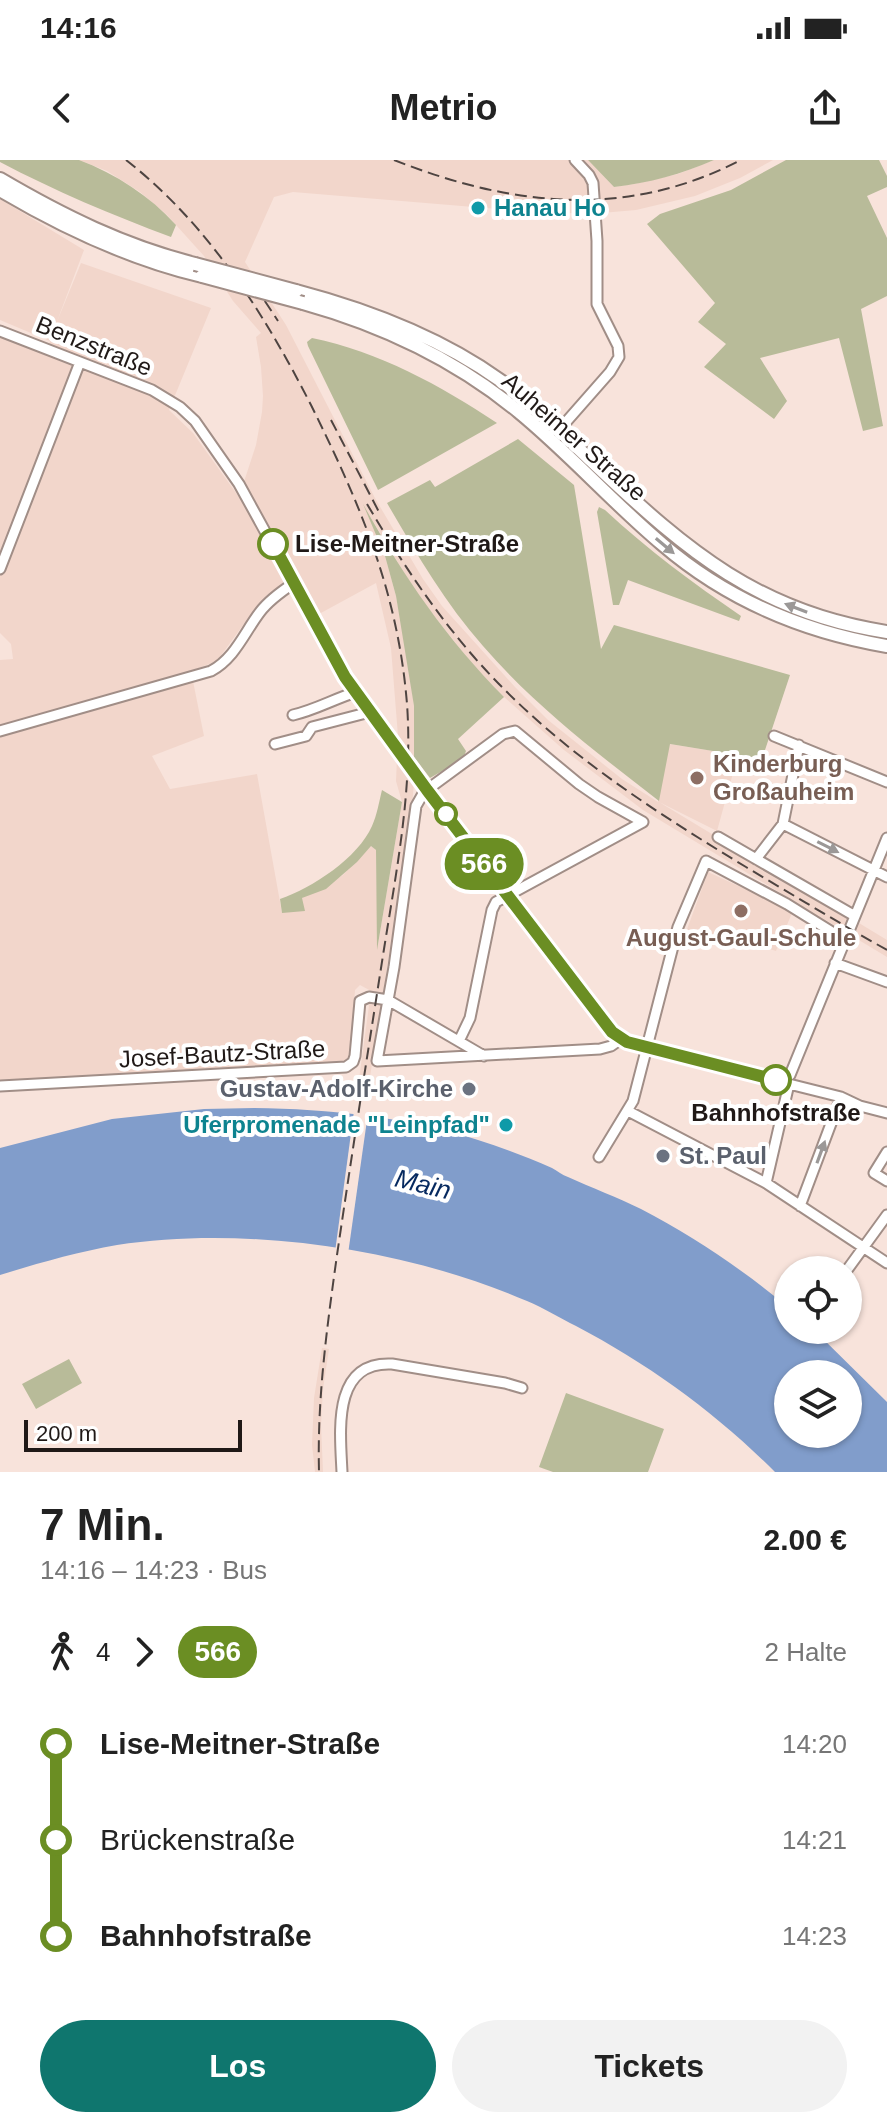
<!DOCTYPE html>
<html lang="de">
<meta charset="utf-8">
<style>
body{margin:0;font-family:Arial,sans-serif;background:#f2f2f2;color:#222;height:100vh;display:flex;flex-direction:column;font-size:30px;white-space:nowrap}
*{box-sizing:border-box;margin:0}
p{font-size:26px;color:#767676}
.icon{flex:none;width:44px;height:44px;fill:none;stroke:currentColor;stroke-width:2;stroke-linecap:round;stroke-linejoin:round}
.map{position:relative;height:1312px;overflow:hidden}
.drawer{display:flex;flex-direction:column;background:#fff;flex:1}
.drawer>*{flex:none}
.badge{padding:0 16px;border-radius:26px;font-size:28px;line-height:52px}
.tools{position:absolute;left:774px;top:1096px;display:grid;gap:16px}
.tools a{display:grid;place-items:center;width:88px;height:88px;border-radius:50%;background:#fff;box-shadow:0 2px 6px #0004;font-size:40px}
.scale{position:absolute;left:24px;bottom:20px;width:218px;box-sizing:border-box;padding-left:8px;border:4px solid #201917;border-top:0;font-size:22px;line-height:28px;white-space:nowrap;color:#201917;-webkit-text-stroke:6px #fff;paint-order:stroke}
.map>.badge{position:absolute;translate:-50% -50%;box-shadow:0 0 0 4px #fff}
.legs{display:flex;align-items:center;gap:12px;height:88px;padding:0 40px;font-size:26px}
.legs p{margin-inline-start:auto}
.summary{display:flex;align-items:center;justify-content:space-between;height:136px;padding:0 40px}
h1{font-size:44px;font-weight:700;line-height:60px}
.button{display:flex;gap:16px;margin-top:auto;padding:16px 40px}
.button a{flex:1;height:92px;border-radius:48px;background:#0f766e;color:#fff;font-size:32px;font-weight:700;line-height:92px;text-align:center}
.button a+a{background:#f2f2f2;color:#222}
ul{padding:0 40px;list-style:none}
li{display:flex;align-items:center;gap:28px;height:96px;font-size:30px}
li i{display:grid;place-items:center;width:12px;height:100%;margin:0 10px;background:currentColor}
li i::after{content:'';width:20px;height:20px;margin:-10px;border:6px solid;border-radius:50%;background:#fff}
li p{margin-inline-start:auto}
li:first-child i{background:linear-gradient(#0000 50%,currentColor 0)}
li:last-child i{background:linear-gradient(currentColor 50%,#0000 0)}
.status{display:flex;justify-content:space-between;align-items:center;height:56px;padding:0 40px;background:#fff;direction:ltr}
.status svg{height:22px;fill:currentColor}
header{display:flex;justify-content:space-between;align-items:center;height:104px;padding:0 40px;background:#fff;font-size:36px;font-weight:700}
.map>svg:first-child{display:block}
</style>
<div class="status"><b>14:16</b><svg viewBox="0 0 49 12"><path d="M0 12V9h3v3zM5 12V6h3v6zM10 12V3h3v9zM15 12V0h3v12zM26 1h20v11H26zM47 4h2v5h-2z"/></svg></div>
<header><svg class="icon" aria-label="back" viewBox="0 0 24 24"><path d="M15 5l-7 7 7 7"/></svg>Metrio<svg class="icon" aria-label="share" viewBox="0 0 24 24"><path d="M12 15V3M7 8l5-5 5 5M5 13v7h14v-7"/></svg></header>
<div class="map">
<svg width="887" height="1312" viewBox="0 0 887 1312">
<rect width="100%" height="100%" fill="#f8e3db"/>
<path fill="#f2d6cb" fill-rule="evenodd" d="M 79,0 L 588,0 L 614,27 L 634,24 L 678,14 L 714,0 L 773,0 L 740,18 L 695,36 L 636,50 L 590,54 L 522,51 L 293,32 L 274,37 L 245,102 L 286,165 L 376,340 L 423,419 L 442,446 L 515,527 L 548,560 L 622,619 L 658,642 L 669,584 L 738,595 L 717,671 L 659,642 L 887,780 L 887,797 L 643,650 L 564,590 L 504,537 L 476,509 L 417,434 L 368,353 L 385,396 L 396,436 L 407,494 L 414,546 L 414,621 L 412,648 L 367,936 L 357,934 L 371,831 L 360,825 L 355,830 L 350,896 L 340,908 L 0,926 L 0,500 L 13,499 L 11,484 L 0,473 L 0,175 L 46,192 L 50,181 L 0,160 L 0,39 L 84,90 L 56,164 L 81,103 L 211,148 L 169,250 L 193,273 L 239,337 L 256,285 L 262,252 L 263,236 L 261,207 L 256,177 L 261,173 L 233,141 L 204,96 L 167,55 L 140,32 L 107,11 ZM 287,420 L 308,460 L 376,423 L 391,488 L 398,576 L 396,621 L 402,642 L 378,784 L 376,690 L 370,685 L 343,715 L 302,738 L 282,753 L 257,614 L 170,629 L 152,596 L 204,576 L 191,511 L 217,501 L 254,450 Z
M 708,712 L 769,740 L 792,753 L 776,791 L 729,776 L 726,784 L 686,772 Z
M 322,1188 L 329,1189 L 323,1229 L 321,1265 L 323,1312 L 315,1312 L 312,1285 L 314,1238 Z"/>
<path fill="#b8bb99" d="M 0,0 L 79,0 C 116,14 150,36 176,65 L 171,77 C 112,55 55,31 0,2 Z
M 588,0 L 714,0 C 682,14 649,23 614,27 Z
M 786,0 L 879,0 L 887,16 L 887,27 L 867,36 L 887,78 L 887,136 L 861,149 L 883,266 L 863,271 L 839,178 L 760,198 L 787,241 L 774,259 L 704,207 L 726,184 L 698,162 L 715,143 L 647,64 L 660,54 L 731,30 Z
M 312,178 C 379,192 440,225 497,263 L 378,330 L 308,186 L 307,182 Z
M 518,279 L 574,325 L 601,489 L 614,465 L 790,515 L 762,599 L 670,584 L 659,641 C 597,593 534,545 483,486 C 445,443 416,393 387,343 L 430,320 L 435,327 Z
M 363,344 C 404,417 445,477 504,537 L 458,579 L 466,591 L 463,599 L 430,618 L 414,597 L 414,546 L 396,436 L 385,396 Z
M 599,347 L 605,350 C 648,390 693,423 741,456 L 739,461 L 628,420 L 619,445 L 613,445 L 597,352 Z
M 382,630 L 402,642 L 377,790 L 376,690 L 371,686 L 357,702 L 326,729 L 302,738 L 305,751 L 282,753 L 280,739 C 312,728 358,698 372,666 C 377,655 379,642 382,630 Z
M 69,1199 L 82,1223 L 36,1249 L 22,1224 Z
M 566,1233 L 664,1269 L 648,1312 L 553,1312 L 539,1307 Z"/>
<path fill="#819dcb" fill-rule="evenodd" d="M 254,948 C 329,949 407,957 478,980 C 503,988 528,997 552,1008 C 558,1011 562,1015 568,1017 C 592,1028 617,1037 641,1049 C 693,1076 743,1110 788,1147 L 788,1170 L 814,1170 L 887,1242 L 887,1312 L 775,1312 C 716,1253 650,1205 576,1166 C 560,1158 544,1148 527,1141 C 407,1089 247,1065 117,1085 C 77,1092 39,1103 0,1115 L 0,988 L 112,959 L 204,949 ZM 788,1214 L 848,1214 L 848,1274 L 788,1274 Z"/>
<path fill="#f8e3db" d="M 354,951 L 368,953 L 348,1094 L 335,1092 Z"/>
<g fill="none" stroke-linecap="round" stroke-linejoin="round">
<defs>
<path id="minor" d="M 0,171 L 152,230 L 180,247 L 195,261 L 239,324 L 345,517 L 461,674 L 614,875 L 627,882 L 774,920 L 785,919
M 559,270 L 610,212 L 619,197 L 618,186 L 597,144 L 597,81 L 593,23 L 589,15 L 575,0
M 0,409 L 80,202
M 293,555 C 315,550 334,539 356,532
M 0,571 L 211,511 C 235,498 244,473 260,452 C 269,440 282,431 294,423
M 774,576 L 887,622
M 275,584 L 306,576 L 312,567 L 370,552
M 783,664 L 887,717
M 718,677 L 855,756
M 756,699 L 783,664 L 799,585
M 835,803 L 887,822
M 621,879 L 611,886 L 600,889 L 377,901 L 394,807 L 416,646 L 424,632 L 503,574 L 515,571 L 579,624 L 598,637 L 643,662
M 459,881 L 470,858 L 492,750 L 496,742 L 643,662
M 785,919 L 790,915 L 887,678
M 785,919 L 789,924 L 841,937 L 860,946 L 887,953
M 0,926 L 346,907 L 353,902 L 355,896 L 360,841 L 369,837 L 388,840 L 484,896
M 628,951 L 766,1023 L 887,1103
M 887,992 L 874,1013 L 887,1021
M 599,997 L 633,941 L 678,767 L 706,701 L 787,744 L 845,780
M 766,1023 L 789,924
M 800,1046 L 841,937
M 847,1110 L 887,1055
M 342,1312 C 340,1270 332,1201 392,1204 L 505,1223 L 522,1228"/>
<path id="major" d="M 0,19 C 63,56 124,86 195,104
M 0,30 C 64,68 130,99 202,116
M 296,131 C 368,150 440,177 501,221 C 535,246 566,277 597,306 C 687,391 760,453 887,472
M 303,143 C 382,165 455,199 519,252 C 569,293 612,342 662,384 C 726,439 804,472 887,486"/>
</defs>
<use href="#minor" stroke="#a18e87" stroke-width="13"/>
<use href="#major" stroke="#a18e87" stroke-width="16"/>
<use href="#minor" stroke="#fff" stroke-width="9"/>
<use href="#major" stroke="#fff" stroke-width="12"/>
<path stroke="#4e4441" stroke-width="2" stroke-dasharray="12 6" stroke-linecap="butt" d="M 126,0 C 208,64 264,153 311,245 C 360,344 398,432 407,544 C 413,627 397,707 384,789 C 368,891 352,993 337,1095 C 327,1167 317,1239 319,1312
M 394,0 C 511,46 625,60 741,0
M 245,111 L 278,161
M 331,260 L 379,352
M 367,344 C 399,398 433,450 474,497 C 551,585 647,647 746,707 C 793,735 839,763 887,790"/>
<defs>
<path id="major-bridge" d="M 195,104 L 296,131
M 202,116 L 303,143"/>
</defs>
<use href="#major-bridge" stroke="#a18e87" stroke-width="16" stroke-linecap="butt"/>
<use href="#major-bridge" stroke="#fff" stroke-width="12"/>
</g>
<defs><path id="oneway-solid" d="M-6-.8H1V-3.2L6.5 0L1 3.2V.8H-6Z" transform="scale(2)"/></defs>
<g fill="#9b9897">
<use href="#oneway-solid" transform="translate(665 386) rotate(40)"/>
<use href="#oneway-solid" transform="translate(796 448) rotate(-159)"/>
<use href="#oneway-solid" transform="translate(828 687) rotate(27)"/>
<use href="#oneway-solid" transform="translate(821 992) rotate(-70)"/>
</g>
<g fill="none" stroke-linecap="round" stroke-linejoin="round">
<defs>
<path id="line-1" d="M 273,384 L 345,517 L 427,630 L 612,872 L 627,882 L 776,920"/>
</defs>
<use href="#line-1" stroke="#fff" stroke-width="18"/>
<use href="#line-1" stroke="#6b8e23" stroke-width="12"/>
</g>
<g fill="#0f9aa8" stroke="#fff" stroke-width="3">
<circle cx="478" cy="48" r="8"/>
<circle cx="506" cy="965" r="8"/>
</g>
<g fill="#fff" stroke="#6b8e23" stroke-width="4">
<circle cx="273" cy="384" r="14"/>
<circle cx="446" cy="654" r="10"/>
<circle cx="776" cy="920" r="14"/>
</g>
<g fill="#8d6e63" stroke="#fff" stroke-width="3">
<circle cx="697" cy="618" r="8"/>
<circle cx="741" cy="751" r="8"/>
</g>
<g fill="#6b7280" stroke="#fff" stroke-width="3">
<circle cx="469" cy="929" r="8"/>
<circle cx="663" cy="996" r="8"/>
</g>
<g text-anchor="middle" stroke-width="8" stroke-linejoin="round" paint-order="stroke">
<g font-size="24" font-weight="bold" fill="#0d838f" stroke="#fff" text-anchor="start">
<text x="494" y="56">Hanau Ho</text>
<text x="490" y="973" text-anchor="end">Uferpromenade "Leinpfad"</text>
</g>
<g font-size="24" fill="#201917" stroke="#fff">
<text transform="translate(94 186) rotate(22)" y="8">Benzstraße</text>
<text transform="translate(574 277) rotate(41)" y="8">Auheimer Straße</text>
<text transform="translate(222 894) rotate(-3)" y="8">Josef-Bautz-Straße</text>
</g>
<g font-size="24" font-weight="bold" fill="#201917" stroke="#fff" text-anchor="start">
<text x="295" y="392">Lise-Meitner-Straße</text>
<text x="776" y="961" text-anchor="middle">Bahnhofstraße</text>
</g>
<g font-size="24" font-weight="bold" fill="#785e54" stroke="#fff" text-anchor="start">
<text x="713" y="612">Kinderburg<tspan x="713" dy="28">Großauheim</tspan></text>
<text x="741" y="786" text-anchor="middle">August-Gaul-Schule</text>
</g>
<g font-size="24" font-weight="bold" fill="#5b616d" stroke="#fff" text-anchor="end">
<text x="453" y="937">Gustav-Adolf-Kirche</text>
<text x="679" y="1004" text-anchor="start">St. Paul</text>
</g>
<g font-size="26" font-style="italic" fill="#06295f" stroke="#fff">
<text transform="translate(423 1024) rotate(14)" y="9">Main</text>
</g>
</g>
</svg>
<div class="tools">
<a><svg class="icon" aria-label="locate" viewBox="0 0 24 24"><circle cx="12" cy="12" r="6"/><path d="M12 2v4M12 18v4M2 12h4M18 12h4"/></svg></a>
<a><svg class="icon" aria-label="layers" viewBox="0 0 24 24"><path d="M12 4l9 5-9 5-9-5zM3 14l9 5 9-5"/></svg></a>
</div>
<div class="scale">200 m</div>
<b class="badge" style="left:484px;top:704px;background:#6b8e23;color:#fff">566</b>
</div>
<section class="drawer">
<div class="summary"><div><h1>7 Min.</h1><p>14:16 – 14:23 · Bus</p></div><b>2.00 €</b></div>
<div class="legs"><svg class="icon" aria-label="walk" viewBox="0 0 24 24"><circle cx="13" cy="4" r="2"/><path d="M13 8l-2 6 4 7M11 14l-3 7M7 12l3-4h3l4 4"/></svg>4<svg class="icon" aria-label="forward" viewBox="0 0 24 24"><path d="M9 5l7 7-7 7"/></svg><b class="badge" style="background:#6b8e23;color:#fff">566</b><p>2 Halte</p></div>
<ul>
<li><i style="color:#6b8e23"></i><b>Lise-Meitner-Straße</b><p>14:20</p></li>
<li><i style="color:#6b8e23"></i><span>Brückenstraße</span><p>14:21</p></li>
<li><i style="color:#6b8e23"></i><b>Bahnhofstraße</b><p>14:23</p></li>
</ul>
<div class="button"><a>Los</a><a>Tickets</a></div>
</section>
